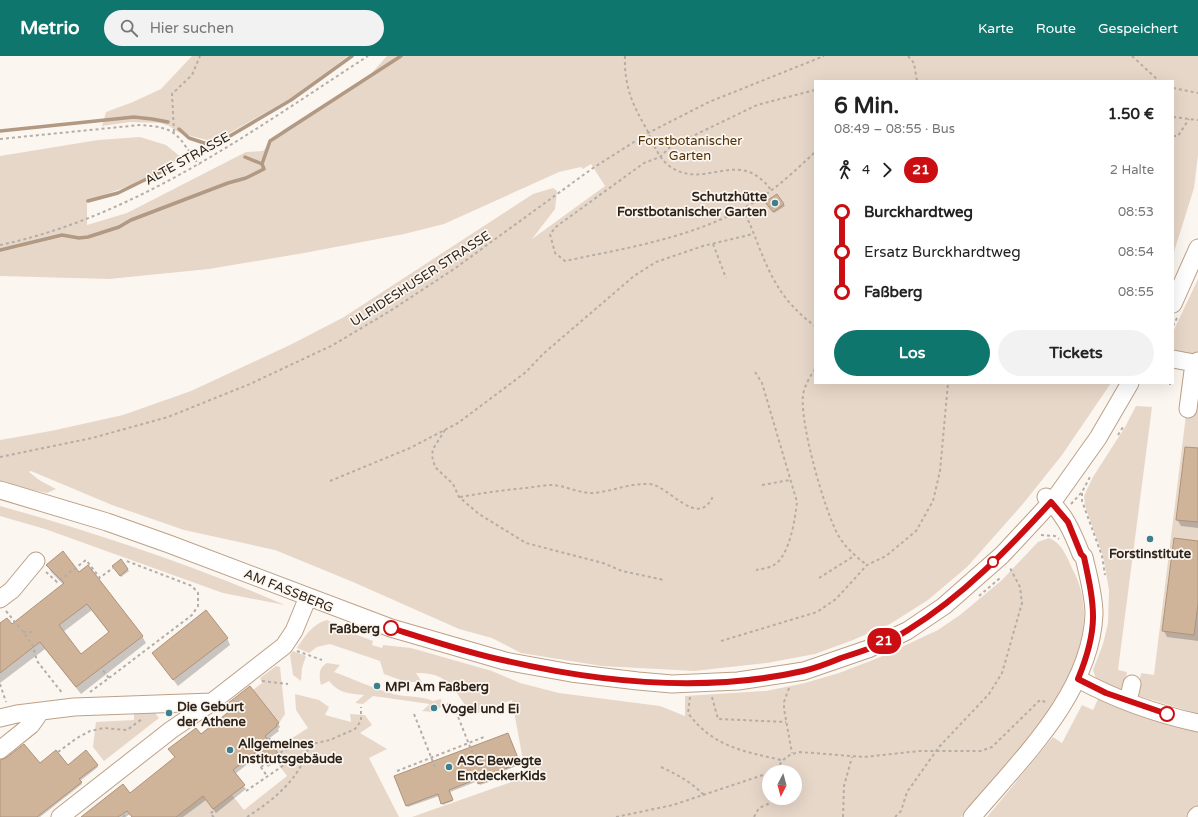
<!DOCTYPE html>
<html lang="de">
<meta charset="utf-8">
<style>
body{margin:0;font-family:"Varela Round",sans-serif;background:#f2f2f2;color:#222;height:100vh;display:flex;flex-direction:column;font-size:15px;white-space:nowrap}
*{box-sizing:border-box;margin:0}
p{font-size:13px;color:#767676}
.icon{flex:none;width:22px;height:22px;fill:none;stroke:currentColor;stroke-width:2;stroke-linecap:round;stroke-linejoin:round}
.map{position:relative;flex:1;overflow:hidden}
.sheet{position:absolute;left:814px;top:24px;width:360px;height:304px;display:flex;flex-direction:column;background:#fff;border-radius:0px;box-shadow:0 4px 16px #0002}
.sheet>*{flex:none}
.badge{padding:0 8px;border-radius:13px;font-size:14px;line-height:26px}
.needle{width:26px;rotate:186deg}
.fabs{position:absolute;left:762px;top:709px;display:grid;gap:8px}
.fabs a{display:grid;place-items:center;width:40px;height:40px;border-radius:50%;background:#fff;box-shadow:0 4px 16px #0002;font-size:20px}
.map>.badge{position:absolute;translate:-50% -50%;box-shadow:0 0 0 2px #fff}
.legs{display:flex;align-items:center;gap:6px;height:44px;padding:0 20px;font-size:13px}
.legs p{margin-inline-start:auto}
.headline{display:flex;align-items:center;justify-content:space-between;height:68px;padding:0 20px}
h1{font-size:22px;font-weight:800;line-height:30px}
.cta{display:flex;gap:8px;margin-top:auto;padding:8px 20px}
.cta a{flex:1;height:46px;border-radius:24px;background:#0f766e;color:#fff;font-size:16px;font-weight:800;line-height:46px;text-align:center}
.cta a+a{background:#f2f2f2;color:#222}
ul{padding:0 20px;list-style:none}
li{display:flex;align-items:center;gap:14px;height:40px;font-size:15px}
li i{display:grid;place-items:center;width:6px;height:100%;margin:0 5px;background:currentColor}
li i::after{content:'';width:10px;height:10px;margin:-5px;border:3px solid;border-radius:50%;background:#fff}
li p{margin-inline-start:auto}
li:first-child i{background:linear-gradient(#0000 50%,currentColor 0)}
li:last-child i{background:linear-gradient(currentColor 50%,#0000 0)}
header{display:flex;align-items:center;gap:24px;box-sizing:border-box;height:56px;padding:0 20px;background:#0f766e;color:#fff}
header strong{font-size:19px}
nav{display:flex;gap:22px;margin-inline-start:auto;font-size:14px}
.search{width:280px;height:36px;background:#f2f2f2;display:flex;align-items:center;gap:10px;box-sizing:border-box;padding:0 14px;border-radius:22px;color:#767676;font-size:15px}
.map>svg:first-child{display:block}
</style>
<header>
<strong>Metrio</strong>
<div class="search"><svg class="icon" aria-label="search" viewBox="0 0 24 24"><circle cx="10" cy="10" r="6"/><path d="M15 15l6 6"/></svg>Hier suchen</div>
<nav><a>Karte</a><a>Route</a><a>Gespeichert</a></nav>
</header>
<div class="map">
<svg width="1198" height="761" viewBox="0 0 1198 761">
<rect width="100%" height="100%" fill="#fcf6f0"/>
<path fill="#e7d7c9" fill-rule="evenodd" d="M 192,0 L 348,0 L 291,42 L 214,86 L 180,77 L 169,70 L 160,67 L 130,66 L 102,70 L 106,56 L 133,46 L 161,33 Z
M 387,0 L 1198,0 L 1198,99 L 1194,132 L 1173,199 L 1173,25 L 815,25 L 815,327 L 1111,327 L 1062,399 L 1022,449 L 967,511 L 928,544 L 890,568 L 853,584 L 815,598 L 767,607 L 694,615 L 602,610 L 521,597 L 492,582 L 459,573 L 353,526 L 275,494 L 184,474 L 112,449 L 31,415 L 29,416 L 39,424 L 56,433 L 47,437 L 0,427 L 0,384 L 51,375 L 123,359 L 191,335 L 292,288 L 344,261 L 533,138 L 553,132 L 557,135 L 555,153 L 532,183 L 605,130 L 591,108 L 583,113 L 581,111 L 559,116 L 444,168 L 404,178 L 304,197 L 209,213 L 109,223 L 0,220 L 0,100 L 98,84 L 140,81 L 166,89 L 182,102 L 132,129 L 87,145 L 87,169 L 127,157 L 246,96 L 263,95 L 283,74 L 371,18 Z
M 1198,223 L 1198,300 L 1173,297 L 1173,276 Z
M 1198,313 L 1198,658 L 1139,640 L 1138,635 L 1141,617 L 1154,619 L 1186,359 Z
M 1136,350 L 1152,351 L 1118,614 L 1127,616 L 1125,629 L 1121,634 L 1096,623 L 1093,614 L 1103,588 L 1108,567 L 1109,534 L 1103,500 L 1085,450 L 1084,440 L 1093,421 L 1125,371 Z
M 0,450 C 97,477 192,509 285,549 L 223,537 L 45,473 L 0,460 Z
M 1049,482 C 1064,488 1068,505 1075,518 C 1115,605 1012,701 961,761 L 412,761 L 526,721 L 512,644 L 473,659 C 453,636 452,616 416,617 L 422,626 L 406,626 L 384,618 L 380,605 L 330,588 L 317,591 L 309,597 L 297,592 C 305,580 312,568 327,564 L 350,576 L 373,585 L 372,589 L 382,592 L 383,589 L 411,592 L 492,615 L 520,627 L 559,637 L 660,650 L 685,660 L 685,640 L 766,635 L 805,627 L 839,617 L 878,602 L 938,574 L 960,559 L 1002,524 L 1038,486 ZM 769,716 L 795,716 L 795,742 L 769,742 Z
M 293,595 L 306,600 L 302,612 L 301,625 L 293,619 L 290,599 Z
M 327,607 L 340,609 L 334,616 C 353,623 373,632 393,638 C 405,641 424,640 433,645 L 441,643 L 442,650 L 434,656 L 422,655 L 430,648 L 373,640 L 363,648 L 355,647 L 364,639 C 350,638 338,637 329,625 L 321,629 C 319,620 318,612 327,607 Z
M 276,610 L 280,611 L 285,658 L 279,667 L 253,634 L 262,627 L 260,622 Z
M 295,638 L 319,644 L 329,651 L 325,659 L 351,666 L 350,658 L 365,659 L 372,669 L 360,677 L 387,693 L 369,702 L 399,761 L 176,761 L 203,740 L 213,753 L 232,739 L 244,754 L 287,720 L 273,701 L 278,697 L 275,693 L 308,672 L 296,654 Z
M 1098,643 L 1198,675 L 1198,751 L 1188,761 L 987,761 L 1053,681 L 1062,687 L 1082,649 L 1093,654 Z
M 152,653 L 159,662 L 104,705 L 93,691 L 96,666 L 134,664 L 134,654 Z"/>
<path fill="#0003" fill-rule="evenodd" d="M 777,139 L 785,150 L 774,157 L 767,146 Z
M 1198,393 L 1198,472 L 1181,470 L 1177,463 Z
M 1198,486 L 1198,585 L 1167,581 L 1164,575 Z
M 120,504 L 129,515 L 121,521 L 114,512 Z
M 47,509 L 79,517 L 142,580 L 146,587 L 81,638 L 45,593 L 0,627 L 0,569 L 12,569 L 64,529 L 51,516 ZM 92,554 L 109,577 L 81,599 L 63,576 Z
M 227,582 L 230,589 L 178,630 L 153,597 Z
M 278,667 L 280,671 L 278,673 L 279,675 L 267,684 L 280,702 L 268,711 L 259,699 L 235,718 L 246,733 L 216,757 L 206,744 L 183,761 L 132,761 L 130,758 L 126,761 L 83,761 L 130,738 L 175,702 L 169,693 L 200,679 Z
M 509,680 L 520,709 L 487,721 L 489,726 L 480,729 L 478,725 L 450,736 L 453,745 L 443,749 L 439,740 L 408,751 L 407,750 Z
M 0,704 L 39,709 L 97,709 L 98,711 L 80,725 L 82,728 L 40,761 L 0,761 Z"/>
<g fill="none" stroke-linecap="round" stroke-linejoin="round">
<path stroke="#b19983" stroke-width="3.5" d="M 179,73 L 189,82 L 213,90
M 0,75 L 134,61 L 152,63 L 168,66
M 215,91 L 213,90 L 291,44 L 352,0
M 202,96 L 213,90
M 262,108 L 270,85 L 401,0
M 88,145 L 118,137 L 173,110
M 0,194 L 62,179 L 79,182 L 88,181 L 119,171 L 131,164 L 228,127 L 246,122 L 264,113 L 262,108 L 245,101"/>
</g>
<path fill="#d0b49a" stroke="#ae937a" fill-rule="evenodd" d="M 777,138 L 784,148 L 773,156 L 765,146 Z
M 1185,391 L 1198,392 L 1198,466 L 1176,464 Z
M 1174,482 L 1198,485 L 1198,548 L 1194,579 L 1162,575 Z
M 63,495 L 79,516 L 88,509 L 143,580 L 76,631 L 40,586 L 0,617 L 0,567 L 7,562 L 12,568 L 64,527 L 46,509 ZM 87,548 L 109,576 L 81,598 L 59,569 Z
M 121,503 L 128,513 L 120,520 L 112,510 Z
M 206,554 L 228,582 L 173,624 L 152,597 Z
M 250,630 L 279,667 L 276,669 L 277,670 L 265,680 L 278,697 L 265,707 L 256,696 L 233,714 L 245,729 L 213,753 L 203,740 L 176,761 L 132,761 L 127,755 L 118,761 L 81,761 L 123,728 L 130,737 L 175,701 L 168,693 L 196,672 L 201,678 L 231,654 L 227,648 Z
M 508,677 L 520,707 L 487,720 L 489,724 L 478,728 L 477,723 L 449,734 L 453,744 L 441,748 L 438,738 L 406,750 L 394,720 Z
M 24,688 L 40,707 L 56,694 L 68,709 L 86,694 L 98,709 L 79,723 L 82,726 L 37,761 L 0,761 L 0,704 L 6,702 Z"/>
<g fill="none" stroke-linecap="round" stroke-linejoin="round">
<defs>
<path id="minor" d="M 1173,248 L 1198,192
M 1173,303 L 1194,307 L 1198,305
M 1188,353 L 1194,307
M 0,434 L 107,466 L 169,488 L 391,572 L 505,605 L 571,617 L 638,625 L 672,628 L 738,625 L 804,615 L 868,593 L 907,575 L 944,550 L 1002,499 L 1056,441 L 1098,382 L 1130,327
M 0,543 L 12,534 L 36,505
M 1078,623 C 1115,643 1157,658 1198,667
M 1128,645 L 1132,628
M 0,662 L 17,658 L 74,651 L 212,646
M 0,694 L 31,669 L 41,655
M 60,761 L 171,674 L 212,646 L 284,590 L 294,575 L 308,541
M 972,761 C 1020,704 1091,637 1094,558 C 1094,539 1088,519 1084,501 L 1081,498 C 1072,475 1064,457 1046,441
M 1196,761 L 1198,759"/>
</defs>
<use href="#minor" stroke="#bca187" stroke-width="19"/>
<path stroke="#b5ada6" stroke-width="2" stroke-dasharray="3 3" stroke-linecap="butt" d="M 625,0 C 624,29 632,48 646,72 C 652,84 657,100 668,109 C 704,137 738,89 771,134
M 908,0 L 914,7 L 917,25
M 1132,0 L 1159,25
M 1173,32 L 1198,37
M 815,34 L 757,49 L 670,91 L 660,101 L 644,107 L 557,170 L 550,178 L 555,197 L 565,205 C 631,191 698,181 756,145 C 777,132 797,113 815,96
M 1173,61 L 1198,64
M 174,76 L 172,38 L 192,19 L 200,0
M 1173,80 L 1178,80 L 1189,63
M 0,83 L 140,69 C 179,71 177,80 199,109
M 743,153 C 766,201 768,235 815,270
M 713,188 L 726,222
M 0,189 C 137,160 252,75 368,0
M 1173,270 L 1177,262
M 815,313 C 810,321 804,330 803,340 C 800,368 824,453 838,479 C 845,491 855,500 867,509
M 755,316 L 762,327 L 797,446 C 795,463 790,499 774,509 C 769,512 762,513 756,514
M 1170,329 L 1170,327
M 445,374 L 433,393 L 432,400 L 435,411 L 453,428 L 459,441 L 479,458 L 526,487 L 603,507 L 622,515 L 664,524
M 1118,379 L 1123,371
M 0,401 L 92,382 L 168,361 L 250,328 L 333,289 L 390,255 L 454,213 L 593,112 L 648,77 L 709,46 L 824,0
M 330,425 L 410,392 L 458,367 L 526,316 L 543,298 L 634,220 L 656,206 L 703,190 L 753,178
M 762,429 L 790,424
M 1082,437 L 1082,445 L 1102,500 L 1105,519
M 460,441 C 482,437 504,434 526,432 C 535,431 544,429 553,429 C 566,430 578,437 592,437 C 611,436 629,427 649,428 C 668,428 699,476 714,438
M 1071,448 L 1082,436 L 1091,419
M 1041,479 L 1055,480 L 1059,483
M 46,516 L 57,526 L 86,504 L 100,522
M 819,522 L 854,500
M 98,523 L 113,512
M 979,540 L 1000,522
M 6,555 L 23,576
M 32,576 L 23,576 L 33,590 L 37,605 L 63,638
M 721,585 L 817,556 L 836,543 L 867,509 L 886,500 L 916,475 L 933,445 L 940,415 L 948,327
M 297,595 L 322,604
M 109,622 L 192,559 L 198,550 L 198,537 L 192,530 L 124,504
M 262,625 L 288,628
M 0,628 L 6,646
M 789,632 L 784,646 L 784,653 L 792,697
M 90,636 L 109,622 L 101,612
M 690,641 L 688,657 C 713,691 743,695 781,704
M 712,641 L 718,663 L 786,666
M 447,648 L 455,653 L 472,696
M 414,658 L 435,711
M 58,696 L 77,682 L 90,675 L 104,672 L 127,674 L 142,663
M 254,701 L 267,720
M 261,711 L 284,694 L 330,684 L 355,673 L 361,665 L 361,651
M 661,711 C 678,719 691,726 704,739
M 397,715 L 484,681
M 771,716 L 777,714 C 782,703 788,698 800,696 L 864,701 L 919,695 L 981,695 L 992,691 L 1040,644 L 1048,647
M 246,735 L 287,707 L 269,682
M 123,761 L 125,759
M 214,761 L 210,758 L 219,750
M 247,761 C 275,743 301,722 309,689
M 616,761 L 673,749 L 769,717
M 754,761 L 759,752 L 768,748 L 771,742
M 843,761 L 844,730 L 852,701
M 895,761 L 901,755 L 907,736 L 939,691 L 989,638 L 1002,617 L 1022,547 L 1020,531 L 1010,512"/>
<use href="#minor" stroke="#fff" stroke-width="17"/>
</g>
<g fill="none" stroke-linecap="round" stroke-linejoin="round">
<defs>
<path id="line-1" d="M 391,572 C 429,584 468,597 507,605 C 603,627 706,637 803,615 C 816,612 829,607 841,602 C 863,595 888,587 908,574 C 963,540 1008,493 1051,446 L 1068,466 L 1081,498 L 1084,501 C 1095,552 1099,572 1078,623 L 1106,637 L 1167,658"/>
</defs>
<use href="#line-1" stroke="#fff" stroke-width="9"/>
<use href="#line-1" stroke="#cb0e11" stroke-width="6"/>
</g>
<g fill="#3c7f8f" stroke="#fcf6f0" stroke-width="1.5">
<circle cx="775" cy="147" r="4"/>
<circle cx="1150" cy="483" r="4"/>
<circle cx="377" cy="630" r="4"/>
<circle cx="434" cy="652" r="4"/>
<circle cx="169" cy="657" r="4"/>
<circle cx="230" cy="694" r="4"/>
<circle cx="449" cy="711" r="4"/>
</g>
<g fill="#fff" stroke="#cb0e11" stroke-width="2">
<circle cx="993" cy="506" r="5"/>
<circle cx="391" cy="572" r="7"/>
<circle cx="1167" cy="658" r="7"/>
</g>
<g text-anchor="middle" stroke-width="3.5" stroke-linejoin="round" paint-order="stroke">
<g font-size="13" fill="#523006" stroke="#fcf6f0">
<text x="690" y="89">Forstbotanischer<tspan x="690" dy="15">Garten</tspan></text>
</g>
<g font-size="13" fill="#2e2319" stroke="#fcf6f0">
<text transform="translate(187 102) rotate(-29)" y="5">ALTE STRASSE</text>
<text transform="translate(420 222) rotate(-33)" y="5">ULRIDESHUSER STRASSE</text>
<text transform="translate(289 534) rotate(22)" y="5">AM FASSBERG</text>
</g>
<g font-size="13" font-weight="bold" fill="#2e2319" stroke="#fcf6f0" text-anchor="start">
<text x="767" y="145" text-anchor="end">Schutzhütte<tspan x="767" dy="15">Forstbotanischer Garten</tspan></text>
<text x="1150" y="502" text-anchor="middle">Forstinstitute</text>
<text x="385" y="635">MPI Am Faßberg</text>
<text x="177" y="655">Die Geburt<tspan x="177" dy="15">der Athene</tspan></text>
<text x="442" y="657">Vogel und Ei</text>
<text x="238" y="692">Allgemeines<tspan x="238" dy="15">Institutsgebäude</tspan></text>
<text x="457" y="709">ASC Bewegte<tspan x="457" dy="15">EntdeckerKids</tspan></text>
</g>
<g font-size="13" font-weight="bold" fill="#2e2319" stroke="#fcf6f0" text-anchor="end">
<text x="380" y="577">Faßberg</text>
</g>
</g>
</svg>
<div class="fabs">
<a><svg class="needle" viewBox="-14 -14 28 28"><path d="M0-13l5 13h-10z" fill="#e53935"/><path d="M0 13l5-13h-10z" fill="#767676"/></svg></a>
</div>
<b class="badge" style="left:884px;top:585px;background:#cb0e11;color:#fff">21</b>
<section class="sheet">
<div class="headline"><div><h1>6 Min.</h1><p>08:49 – 08:55 · Bus</p></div><b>1.50 €</b></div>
<div class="legs"><svg class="icon" aria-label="walk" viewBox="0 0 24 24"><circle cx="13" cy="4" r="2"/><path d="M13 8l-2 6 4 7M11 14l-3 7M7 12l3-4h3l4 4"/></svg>4<svg class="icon" aria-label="forward" viewBox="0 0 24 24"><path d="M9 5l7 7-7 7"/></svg><b class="badge" style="background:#cb0e11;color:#fff">21</b><p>2 Halte</p></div>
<ul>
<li><i style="color:#cb0e11"></i><b>Burckhardtweg</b><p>08:53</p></li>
<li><i style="color:#cb0e11"></i><span>Ersatz Burckhardtweg</span><p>08:54</p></li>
<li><i style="color:#cb0e11"></i><b>Faßberg</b><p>08:55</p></li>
</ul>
<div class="cta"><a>Los</a><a>Tickets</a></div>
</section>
</div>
